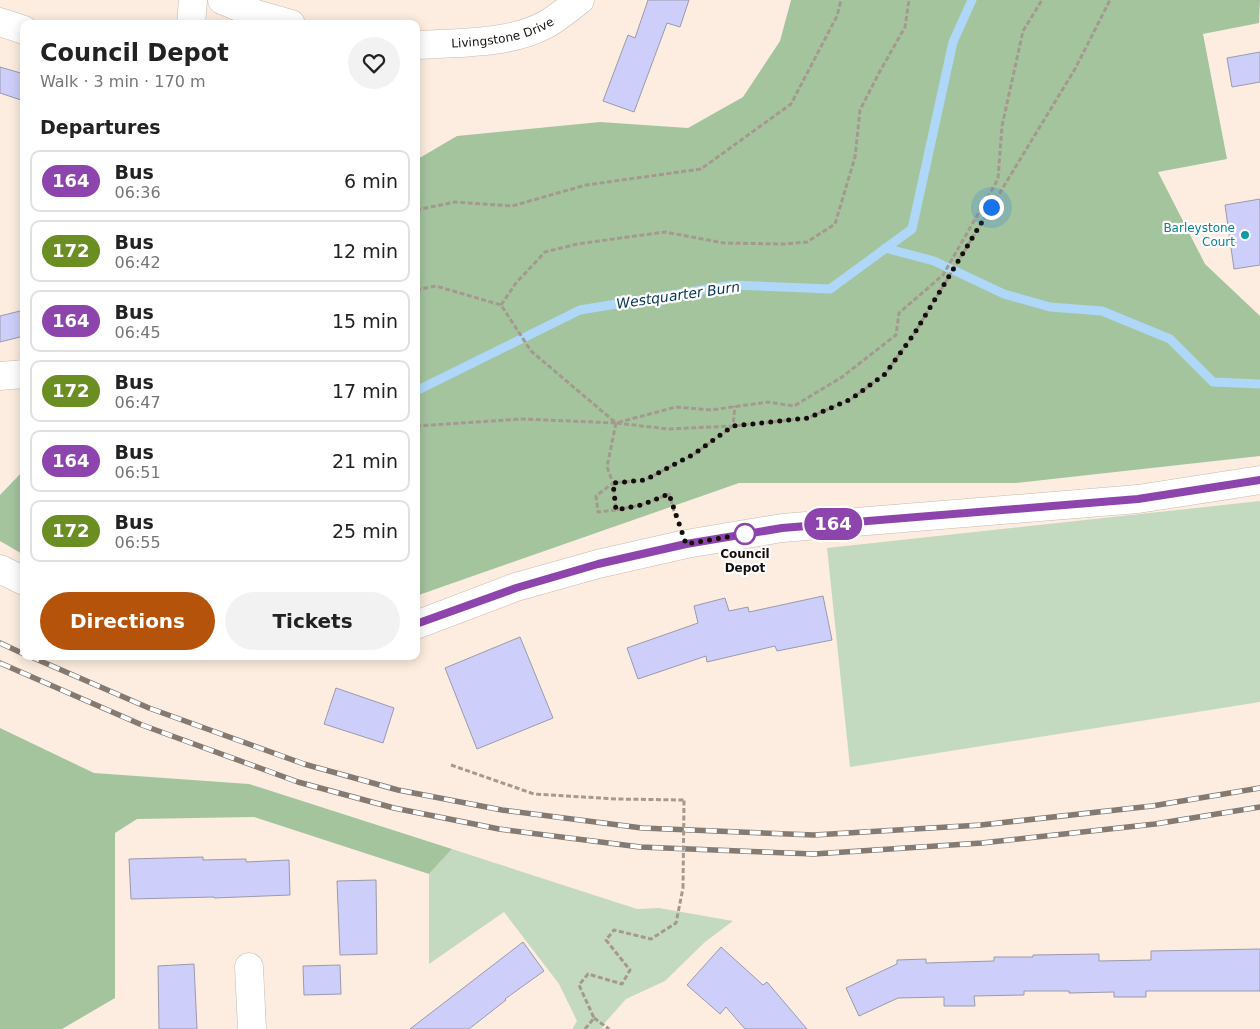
<!DOCTYPE html>
<meta charset="utf-8">
<style>
body{margin:0;font-family:"DejaVu Sans",sans-serif;background:#f2f2f2;color:#222;height:100vh;display:flex;flex-direction:column;font-size:19px;white-space:nowrap}
*{box-sizing:border-box;margin:0}
p{font-size:16px;color:#767676}
.icon{flex:none;width:28px;height:28px;fill:none;stroke:currentColor;stroke-width:2;stroke-linecap:round;stroke-linejoin:round}
.map{position:relative;flex:1;overflow:hidden}
.side{position:absolute;left:20px;top:20px;width:400px;height:640px;display:flex;flex-direction:column;background:#fff;border-radius:10px;box-shadow:0 2px 12px #0003}
.side>*{flex:none}
.badge{padding:0 10px;border-radius:16px;font-size:18px;line-height:32px}
.you{position:absolute;width:25px;height:25px;margin:-12px;border:4px solid #fff;border-radius:50%;background:#1a73e8;box-shadow:0 0 0 8px #1a73e833}
.map>.badge{position:absolute;translate:-50% -50%;box-shadow:0 0 0 2px #fff}
h2{padding:0 20px;font-size:19px;line-height:45px}
.round{display:grid;place-items:center;flex:none;width:52px;height:52px;border-radius:26px;background:#f2f2f2}
.head{display:flex;align-items:center;justify-content:space-between;height:85px;padding:0 20px}
h1{font-size:24px;font-weight:600;line-height:38px}
.primary-button{display:flex;gap:10px;margin-top:auto;padding:10px 20px}
.primary-button a{flex:1;height:58px;border-radius:30px;background:#b45309;color:#fff;font-size:20px;font-weight:600;line-height:58px;text-align:center}
.primary-button a+a{background:#f2f2f2;color:#222}
ul{padding:0;list-style:none}
li{display:flex;align-items:center;gap:15px;height:62px;margin:0 10px 8px;padding:0 10px;border:2px solid #e0e0e0;border-radius:10px}
li div{flex:1}
li b{display:block;font-size:19px}
li em{font-style:normal}
li .badge{min-width:55px;font-weight:700;text-align:center}
.map>svg:first-child{display:block}
</style>
<div class="map">
<svg width="1260" height="1029" viewBox="0 0 1260 1029">
<rect width="100%" height="100%" fill="#fdede0"/>
<path fill="#c4dac0" d="M 1260,501 L 1260,702 L 850,767 L 827,548 Z
M 452,849 L 637,909 L 659,908 L 733,921 L 705,942 L 665,981 L 626,999 L 602,1026 L 603,1029 L 572,1029 L 577,1021 L 559,984 L 504,912 L 429,964 L 429,874 Z"/>
<path fill="#a4c49e" d="M 791,0 L 1260,0 L 1259,23 L 1203,34 L 1227,159 L 1158,172 L 1205,264 L 1260,316 L 1260,456 L 1015,483 L 739,483 L 416,596 L 416,160 L 457,136 L 600,122 L 688,128 L 743,97 L 780,41 Z
M 24,470 L 24,555 L 0,541 L 0,495 Z
M 0,728 L 94,773 L 249,784 L 452,849 L 429,874 L 254,817 L 137,819 L 115,833 L 115,998 L 62,1029 L 0,1029 Z"/>
<g fill="none" stroke-linecap="round" stroke-linejoin="round">
<path stroke="#afd7f8" stroke-width="9" d="M 885,248 L 934,261 L 1004,294 L 1050,307 L 1102,311 L 1170,339 L 1213,382 L 1260,384
M 416,391 L 580,310 L 732,285 L 830,289 L 912,229 L 953,42 L 972,0"/>
</g>
<path fill="#cecefb" stroke="#9a9aaa" d="M 648,0 L 689,0 L 680,27 L 667,23 L 634,112 L 603,101 L 628,35 L 635,38 Z
M 1260,52 L 1260,82 L 1232,87 L 1227,58 Z
M 0,67 L 24,74 L 24,101 L 0,93 Z
M 1260,199 L 1260,265 L 1234,269 L 1225,205 Z
M 24,310 L 24,336 L 0,342 L 0,316 Z
M 823,596 L 832,640 L 777,651 L 775,646 L 707,662 L 706,656 L 638,679 L 627,648 L 698,623 L 694,606 L 725,598 L 729,611 L 748,607 L 749,612 Z
M 520,637 L 553,718 L 477,749 L 445,668 Z
M 336,688 L 394,708 L 383,743 L 324,724 Z
M 203,857 L 203,860 L 246,859 L 246,862 L 289,860 L 290,895 L 214,898 L 214,897 L 131,899 L 129,859 Z
M 376,880 L 377,954 L 340,955 L 337,881 Z
M 523,942 L 544,971 L 505,999 L 506,1000 L 469,1029 L 410,1029 Z
M 721,947 L 763,985 L 767,982 L 807,1029 L 745,1029 L 726,1007 L 720,1014 L 687,985 Z
M 1260,949 L 1260,991 L 1146,991 L 1146,997 L 1114,997 L 1114,992 L 1069,993 L 1069,991 L 1024,991 L 1024,995 L 974,996 L 975,1006 L 944,1006 L 944,997 L 898,998 L 859,1016 L 846,988 L 897,964 L 897,960 L 926,959 L 926,963 L 994,961 L 994,957 L 1033,957 L 1033,955 L 1099,954 L 1099,961 L 1151,960 L 1151,951 Z
M 194,964 L 197,1029 L 159,1029 L 158,966 Z
M 340,965 L 341,994 L 304,995 L 303,966 Z"/>
<g fill="none" stroke-linecap="round" stroke-linejoin="round">
<defs>
<g id="minor">
<path d="M 222,0 L 256,14 L 291,24"/>
<path d="M 0,22 L 24,30"/>
<path d="M 191,24 L 193,0"/>
<path id="s1" d="M 416,45 C 456,43 510,44 545,25 C 558,18 569,8 580,0"/>
<path d="M 0,376 L 24,374"/>
<path d="M 249,967 L 252,1029"/>
</g>
<path id="major" d="M 0,569 L 24,581
M 416,625 L 516,587 L 598,564 L 686,544 L 782,528 L 1138,499 L 1260,480"/>
</defs>
<use href="#minor" stroke="#c8b9ad" stroke-width="29"/>
<use href="#major" stroke="#c8b9ad" stroke-width="29"/>
<path stroke="#a5998f" stroke-width="3" stroke-dasharray="5 2.5" stroke-linecap="butt" d="M 416,210 L 455,202 L 512,206 L 586,185 L 701,169 L 791,104 L 837,16 L 841,0
M 416,290 L 436,286 L 501,305 L 531,351 L 616,423 L 668,429 L 733,426 L 808,418 L 851,399 L 885,374 L 914,334 L 1075,69 L 1110,0
M 501,305 L 516,283 L 545,252 L 577,244 L 665,232 L 724,243 L 785,244 L 807,242 L 835,224 L 855,157 L 860,110 L 879,73 L 905,27 L 909,0
M 616,423 L 607,467 L 613,483 L 616,510 L 641,505 L 669,494 L 676,518
M 416,426 L 522,419 L 616,423 L 676,407 L 711,410 L 768,402 L 794,406 L 842,377 L 896,335 L 899,313 L 943,275 L 998,179 L 1002,126 L 1023,31 L 1042,0
M 616,510 L 598,512 L 596,496 L 613,483 L 645,480 L 694,454 L 733,426 L 735,406
M 451,765 L 534,794 L 617,799 L 684,800
M 594,1018 L 609,1029
M 585,1029 L 594,1018 L 579,985 L 588,974 L 622,984 L 630,970 L 606,940 L 614,930 L 651,939 L 676,923 L 683,888"/>
<use href="#minor" stroke="#fff" stroke-width="28"/>
<use href="#major" stroke="#fff" stroke-width="28"/>
<defs>
<path id="rail" d="M 0,643 L 24,654
M 29,656 L 149,708 L 304,764 L 398,790 L 502,810 L 642,828 L 814,835 L 981,825 L 1152,806 L 1260,788
M 0,663 L 142,725 L 298,782 L 394,808 L 499,829 L 640,847 L 814,854 L 982,843 L 1155,824 L 1260,807"/>
</defs>
<use href="#rail" stroke="#847a72" stroke-width="5.5"/>
<use href="#rail" stroke="#fff" stroke-width="4" stroke-dasharray="11" stroke-linecap="butt"/>
<path stroke="#a5998f" stroke-width="3" stroke-dasharray="5 2.5" stroke-linecap="butt" d="M 683,888 L 684,800"/>
</g>
<g fill="none" stroke-linecap="round" stroke-linejoin="round">
<defs>
<path id="line" d="M 416,624 L 516,588 L 598,564 L 686,544 L 782,528 L 1138,499 L 1260,480"/>
</defs>
<use href="#line" stroke="#fff" stroke-width="11"/>
<use href="#line" stroke="#8e44ad" stroke-width="8"/>
<path stroke="#130e0a" stroke-width="5" stroke-dasharray="0 9" d="M 745,534 L 686,544 L 669,494 L 641,505 L 616,510 L 613,483 L 645,480 L 694,454 L 733,426 L 808,418 L 851,399 L 885,374 L 914,334 L 991,207"/>
</g>
<circle fill="#0f9aa8" stroke="#fff" stroke-width="2" cx="1245" cy="235" r="5"/>
<circle fill="#fff" stroke="#8e44ad" stroke-width="2.5" cx="745" cy="534" r="10"/>
<g text-anchor="middle" stroke-width="4.5" stroke-linejoin="round" paint-order="stroke">
<g font-size="12" fill="#130e0a" stroke="#fff">
<text dy="4" stroke="none"><textPath href="#s1" startOffset="88">Livingstone Drive</textPath></text>
</g>
<g font-size="12" fill="#0d838f" stroke="#fff" text-anchor="end">
<text x="1235" y="232">Barleystone<tspan x="1235" dy="14">Court</tspan></text>
</g>
<g font-size="12" font-weight="bold" fill="#130e0a" stroke="#fff">
<text x="745" y="558">Council<tspan x="745" dy="14">Depot</tspan></text>
</g>
<g font-size="14" font-style="italic" fill="#043555" stroke="#fff">
<text transform="translate(678 295) rotate(-8)" y="5">Westquarter Burn</text>
</g>
</g>
</svg>
<div class="you" style="left:991px;top:207px"></div>
<b class="badge" style="left:833px;top:524px;background:#8e44ad;color:#fff">164</b>
<section class="side">
<div class="head"><div><h1>Council Depot</h1><p>Walk · 3 min · 170 m</p></div><a class="round"><svg class="icon" aria-label="heart" viewBox="0 0 24 24"><path d="M12 20l-8-8c-3-5 5-10 8-4 3-6 11-1 8 4z"/></svg></a></div>
<h2>Departures</h2>
<ul>
<li><span class="badge" style="background:#8e44ad;color:#fff">164</span><div><b>Bus</b><p>06:36</p></div><em>6 min</em></li>
<li><span class="badge" style="background:#6b8e23;color:#fff">172</span><div><b>Bus</b><p>06:42</p></div><em>12 min</em></li>
<li><span class="badge" style="background:#8e44ad;color:#fff">164</span><div><b>Bus</b><p>06:45</p></div><em>15 min</em></li>
<li><span class="badge" style="background:#6b8e23;color:#fff">172</span><div><b>Bus</b><p>06:47</p></div><em>17 min</em></li>
<li><span class="badge" style="background:#8e44ad;color:#fff">164</span><div><b>Bus</b><p>06:51</p></div><em>21 min</em></li>
<li><span class="badge" style="background:#6b8e23;color:#fff">172</span><div><b>Bus</b><p>06:55</p></div><em>25 min</em></li>
</ul>
<div class="primary-button"><a>Directions</a><a>Tickets</a></div>
</section>
</div>
